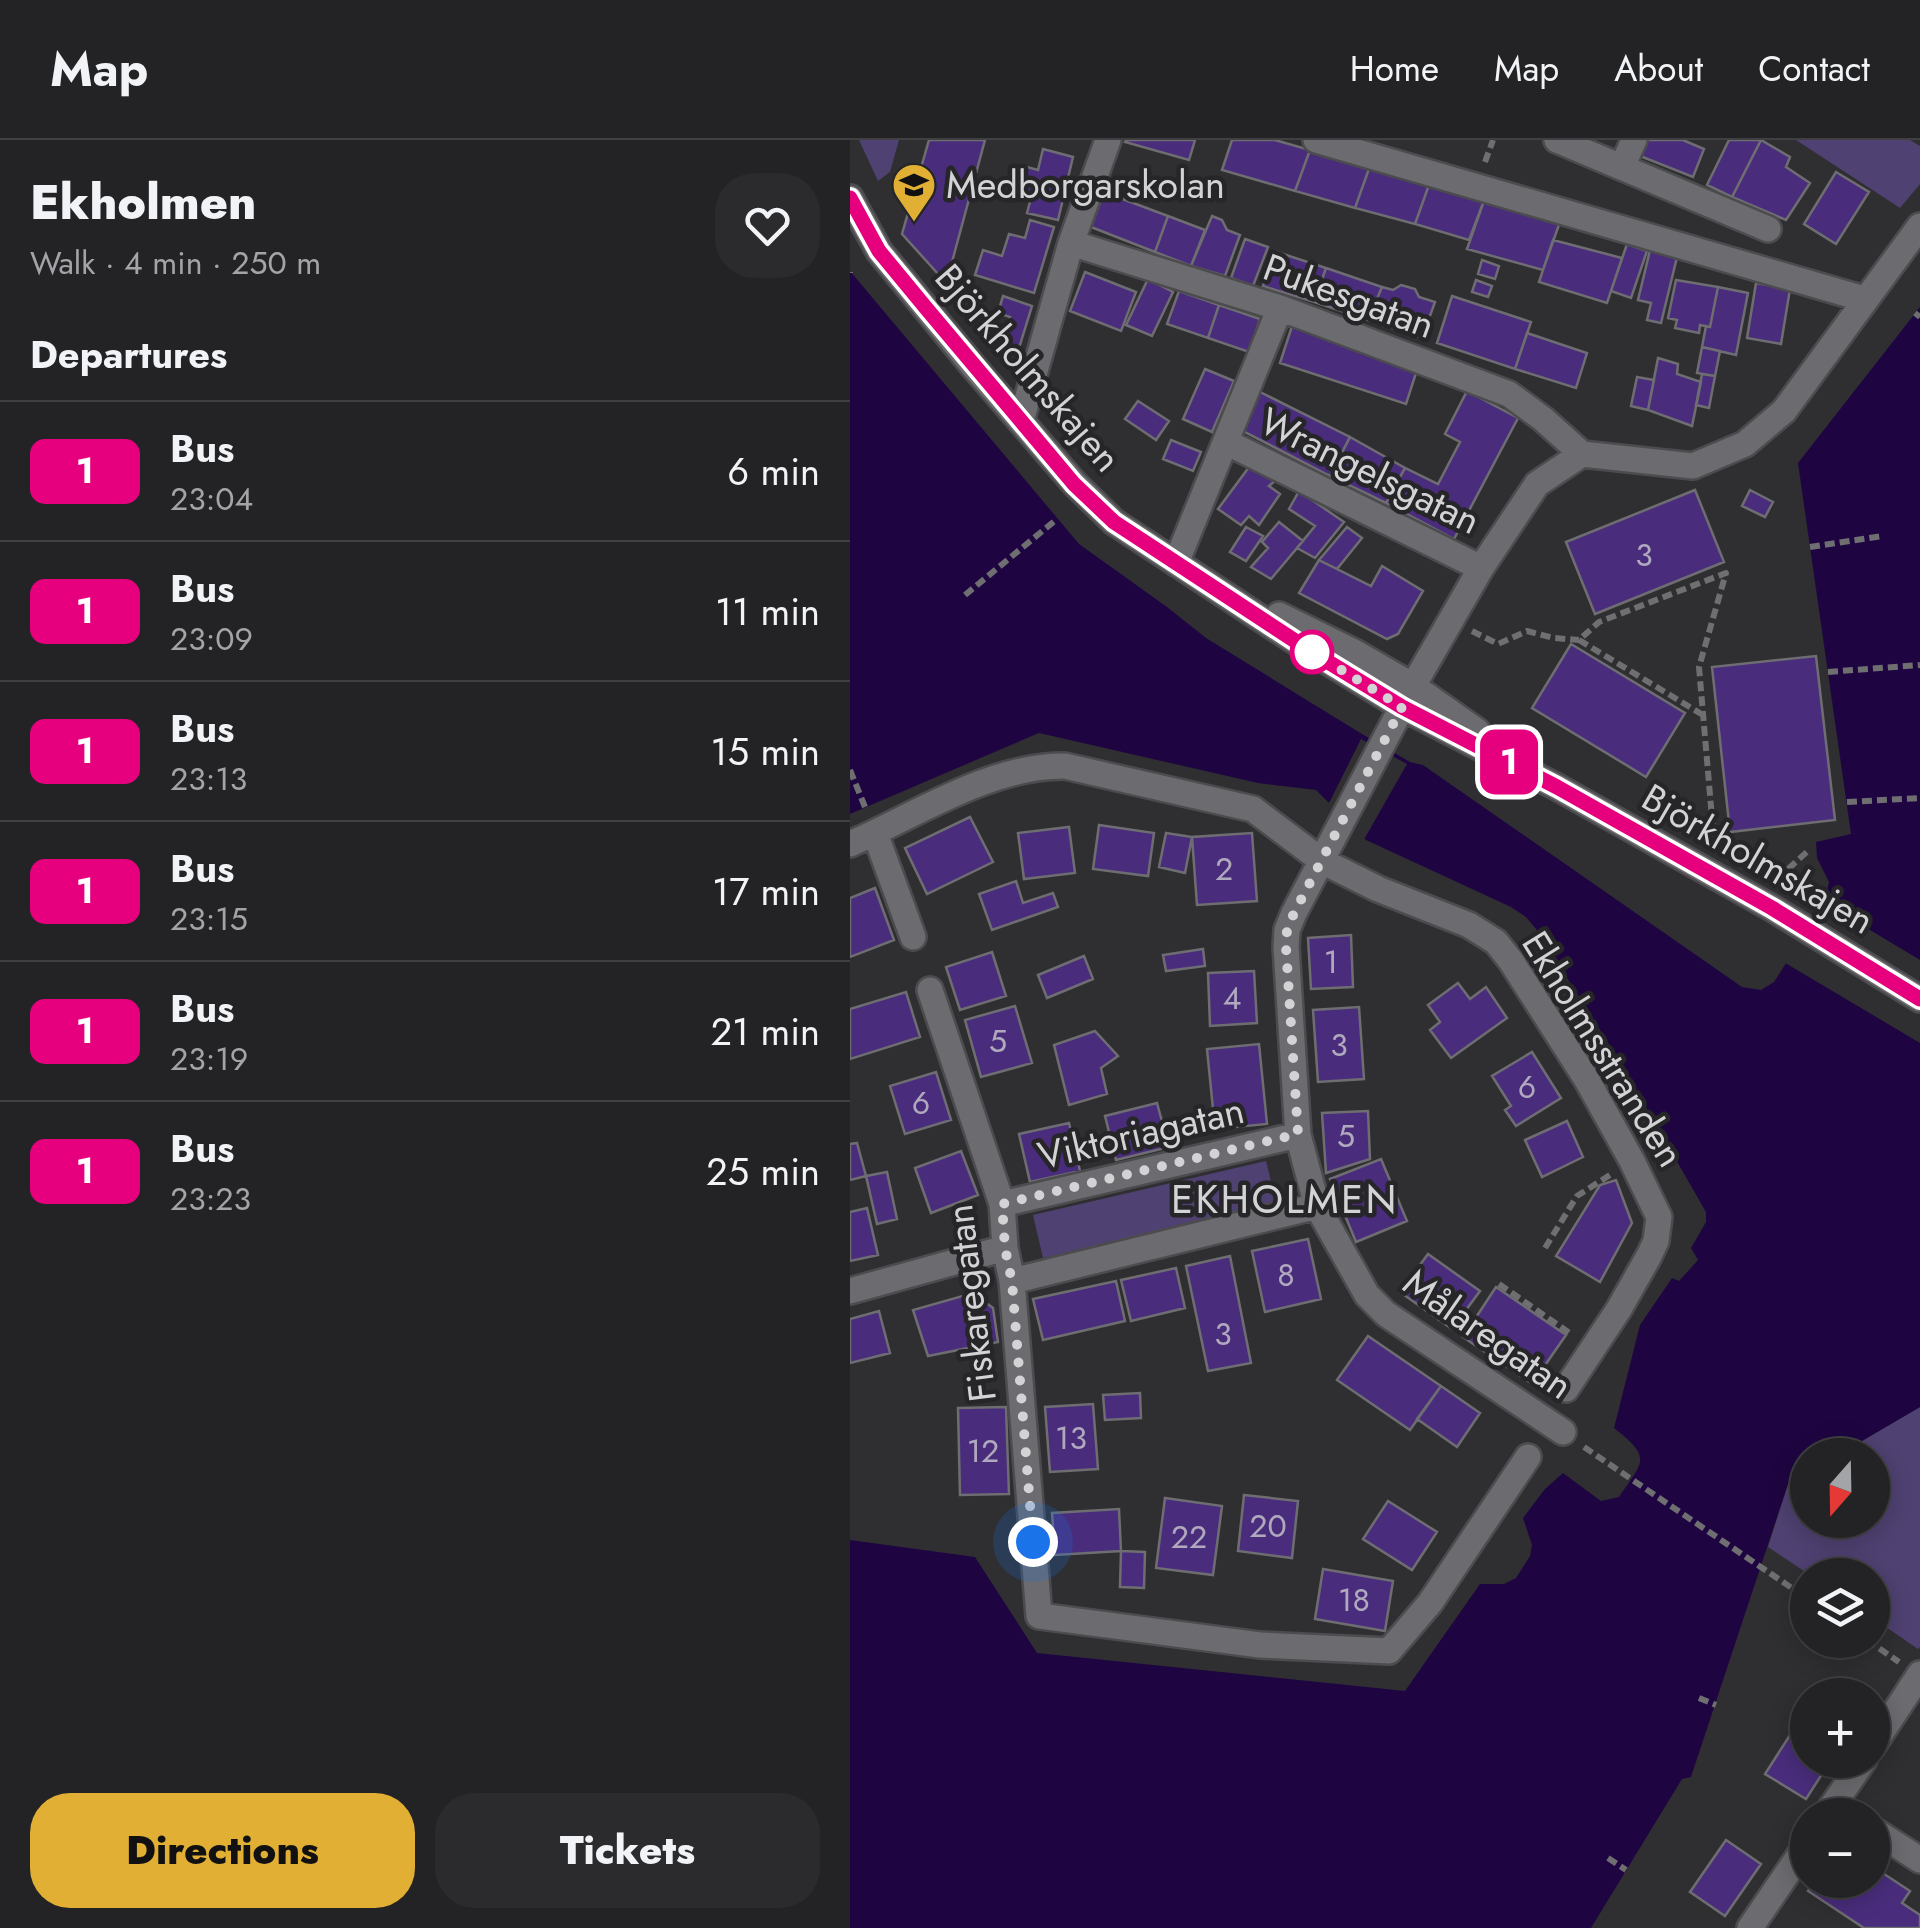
<!DOCTYPE html>
<meta charset="utf-8">
<style>
body{margin:0;font-family:Jost,sans-serif;background:#2b2b2e;color:#f1f3f6;height:100vh;display:flex;flex-direction:column;font-size:38px;white-space:nowrap}
*{box-sizing:border-box;margin:0}
p{font-size:32px;color:#a3a4a7}
.icon{flex:none;width:55px;height:55px;fill:none;stroke:currentColor;stroke-width:2;stroke-linecap:round;stroke-linejoin:round}
.map{position:relative;flex:1;overflow:hidden}
.details{display:flex;flex-direction:column;background:#232326;width:850px}
.details>*{flex:none}
.badge{padding:0 20px;border-radius:15px;font-size:35px;line-height:65px}
.needle{width:65px;rotate:200deg}
.controls{position:absolute;left:940px;top:1298px;display:grid;gap:20px}
.controls a{display:grid;place-items:center;width:100px;height:100px;border-radius:50%;background:#232326;box-shadow:0 5px 25px #0003,0 0 0 2px #404043;font-size:50px}
.you{position:absolute;width:50px;height:50px;margin:-25px;border:8px solid #fff;border-radius:50%;background:#1a73e8;box-shadow:0 0 0 15px #1a73e833}
.map>.badge{position:absolute;translate:-50% -50%;box-shadow:0 0 0 5px #fff}
h2{padding:0 30px;font-size:38px;line-height:90px}
.round{display:grid;place-items:center;flex:none;width:105px;height:105px;border-radius:40px;background:#2b2b2e}
.overview{display:flex;align-items:center;justify-content:space-between;height:170px;padding:0 30px}
h1{font-size:48px;font-weight:800;line-height:75px}
.primary-button{display:flex;gap:20px;margin-top:auto;padding:20px 30px}
.primary-button a{flex:1;height:115px;border-radius:40px;background:#e1af34;color:#111;font-size:40px;font-weight:800;line-height:115px;text-align:center}
.primary-button a+a{background:#2b2b2e;color:#f1f3f6}
ul{padding:0;list-style:none}
li{display:flex;align-items:center;gap:30px;height:140px;padding:0 30px;border-top:2px solid #404043}
li div{flex:1}
li b{display:block;font-size:38px}
li em{font-style:normal}
li .badge{min-width:110px;font-weight:700;text-align:center}
header{display:flex;align-items:center;gap:60px;box-sizing:border-box;height:140px;padding:0 50px;background:#232326;border-bottom:2px solid #404043}
header strong{font-size:48px}
nav{display:flex;gap:55px;margin-inline-start:auto;font-size:35px}
main{display:flex;flex:1;min-height:0}
.map>svg:first-child{display:block}
</style>
<header>
<strong>Map</strong>
<nav><a>Home</a><a>Map</a><a>About</a><a>Contact</a></nav>
</header>
<main>
<section class="details">
<div class="overview"><div><h1>Ekholmen</h1><p>Walk · 4 min · 250 m</p></div><a class="round"><svg class="icon" aria-label="heart" viewBox="0 0 24 24"><path d="M12 20l-8-8c-3-5 5-10 8-4 3-6 11-1 8 4z"/></svg></a></div>
<h2>Departures</h2>
<ul>
<li><span class="badge" style="background:#e6007e;color:#fff">1</span><div><b>Bus</b><p>23:04</p></div><em>6 min</em></li>
<li><span class="badge" style="background:#e6007e;color:#fff">1</span><div><b>Bus</b><p>23:09</p></div><em>11 min</em></li>
<li><span class="badge" style="background:#e6007e;color:#fff">1</span><div><b>Bus</b><p>23:13</p></div><em>15 min</em></li>
<li><span class="badge" style="background:#e6007e;color:#fff">1</span><div><b>Bus</b><p>23:15</p></div><em>17 min</em></li>
<li><span class="badge" style="background:#e6007e;color:#fff">1</span><div><b>Bus</b><p>23:19</p></div><em>21 min</em></li>
<li><span class="badge" style="background:#e6007e;color:#fff">1</span><div><b>Bus</b><p>23:23</p></div><em>25 min</em></li>
</ul>
<div class="primary-button"><a>Directions</a><a>Tickets</a></div>
</section>
<div class="map">
<svg width="1070" height="1788" viewBox="0 0 1070 1788">
<rect width="100%" height="100%" fill="#2f2f32"/>
<path fill="#4f4171" d="M 9,0 L 49,0 L 40,32 L 28,41 Z
M 946,0 L 1060,0 L 1070,6 L 1070,44 L 1050,68 Z
M 416,1021 L 427,1065 L 193,1118 L 183,1075 Z
M 1070,1267 L 1070,1507 L 1068,1509 L 1023,1478 L 1022,1435 L 960,1435 L 918,1407 L 938,1344 L 957,1332 L 958,1380 L 1022,1380 L 1022,1315 L 988,1315 Z"/>
<path fill="#1e0541" d="M 0,131 L 229,404 L 317,467 L 356,498 L 512,594 L 560,622 L 573,625 L 892,847 L 911,850 L 924,842 L 974,764 L 979,742 L 967,718 L 966,702 L 1001,694 L 948,323 L 1070,167 L 1070,1267 L 988,1315 L 958,1315 L 957,1332 L 938,1344 L 841,1637 L 832,1639 L 741,1788 L 0,1788 L 0,1400 L 125,1417 L 187,1513 L 555,1551 L 630,1444 L 654,1444 L 666,1438 L 680,1416 L 682,1405 L 673,1378 L 695,1349 L 713,1333 L 751,1361 L 769,1357 C 794,1320 802,1318 764,1288 L 790,1185 L 822,1138 L 829,1141 L 848,1120 L 841,1108 L 856,1082 L 856,1072 L 767,917 L 686,789 L 676,777 L 661,767 L 516,700 L 466,650 L 408,643 L 189,593 L 0,674 Z"/>
<path fill="#2f2f32" d="M 511,599 L 557,624 L 512,703 L 477,667 Z
M 970,760 L 1070,820 L 1070,903 L 932,821 Z"/>
<path fill="#492d7c" stroke="#6e6d71" stroke-width="2.5" d="M 79,0 L 135,0 L 102,122 L 89,135 L 52,94 Z
M 276,0 L 345,0 L 339,20 L 275,2 Z
M 382,0 L 425,0 L 460,10 L 445,51 L 372,30 Z
M 796,0 L 833,0 L 854,9 L 843,37 L 790,16 Z
M 879,0 L 911,0 L 882,57 L 857,45 Z
M 911,0 L 940,17 L 936,27 L 960,43 L 936,80 L 882,57 Z
M 193,9 L 223,17 L 208,80 L 177,73 L 182,54 L 168,51 L 173,26 L 188,30 Z
M 460,10 L 520,26 L 505,68 L 445,51 Z
M 520,26 L 580,42 L 565,84 L 505,68 Z
M 986,32 L 1019,52 L 986,104 L 954,84 Z
M 580,42 L 635,58 L 619,100 L 565,84 Z
M 254,52 L 318,76 L 305,112 L 241,87 Z
M 635,58 L 711,79 L 693,130 L 617,109 Z
M 318,76 L 355,90 L 341,126 L 305,112 Z
M 362,76 L 372,80 L 377,90 L 390,95 L 375,136 L 341,126 Z
M 180,80 L 204,87 L 184,153 L 125,135 L 133,110 L 152,116 L 159,94 L 175,98 Z
M 395,99 L 418,107 L 403,146 L 381,138 Z
M 703,100 L 772,118 L 757,163 L 689,142 Z
M 777,104 L 797,111 L 781,158 L 761,151 Z
M 801,106 L 828,113 L 811,183 L 797,180 L 801,163 L 788,160 Z
M 424,111 L 476,128 L 464,162 L 413,146 Z
M 632,120 L 649,126 L 645,139 L 628,134 Z
M 476,128 L 532,147 L 518,180 L 464,162 Z
M 235,132 L 286,152 L 271,191 L 220,171 Z
M 298,139 L 323,152 L 302,196 L 276,185 Z
M 626,140 L 642,146 L 638,157 L 622,152 Z
M 826,140 L 868,147 L 860,187 L 850,185 L 849,193 L 825,188 L 827,180 L 818,178 Z
M 906,143 L 940,149 L 931,204 L 897,198 Z
M 551,145 L 565,149 L 569,157 L 585,162 L 572,198 L 518,180 L 532,147 L 543,150 Z
M 868,147 L 898,153 L 886,215 L 852,207 L 856,186 L 860,187 Z
M 329,151 L 369,165 L 358,198 L 317,184 Z
M 153,156 L 182,166 L 169,208 L 151,203 L 160,177 L 148,173 Z
M 602,156 L 681,182 L 665,229 L 587,203 Z
M 369,165 L 410,179 L 399,212 L 358,198 Z
M 442,186 L 568,227 L 556,264 L 430,223 Z
M 677,193 L 737,213 L 726,248 L 665,229 Z
M 852,207 L 870,211 L 865,236 L 847,233 Z
M 808,218 L 828,224 L 827,234 L 851,242 L 842,286 L 798,270 Z
M 355,229 L 384,241 L 362,292 L 333,279 Z
M 852,234 L 865,236 L 859,268 L 846,265 Z
M 787,237 L 804,240 L 798,270 L 781,266 Z
M 617,251 L 668,278 L 604,399 L 536,363 L 555,328 L 588,344 L 610,302 L 595,294 Z
M 410,252 L 500,297 L 480,336 L 391,290 Z
M 288,261 L 319,281 L 306,300 L 275,279 Z
M 500,297 L 555,328 L 536,363 L 480,336 Z
M 321,300 L 351,312 L 343,331 L 313,319 Z
M 402,323 L 426,340 L 419,346 L 430,354 L 409,385 L 399,376 L 391,385 L 368,369 Z
M 845,350 L 874,422 L 745,474 L 716,402 Z
M 900,350 L 923,362 L 915,377 L 892,366 Z
M 449,351 L 494,382 L 465,418 L 447,408 L 465,386 L 439,369 Z
M 429,382 L 453,401 L 421,439 L 401,427 L 418,408 L 412,402 Z
M 396,387 L 413,396 L 396,421 L 380,412 Z
M 497,387 L 512,398 L 487,429 L 469,420 Z
M 469,420 L 521,446 L 532,426 L 573,451 L 548,494 L 537,499 L 449,453 Z
M 721,504 L 835,573 L 796,637 L 682,568 Z
M 966,516 L 985,680 L 880,692 L 862,527 Z
M 120,677 L 143,722 L 77,754 L 55,708 Z
M 249,685 L 304,693 L 298,736 L 243,729 Z
M 219,687 L 225,733 L 174,739 L 168,693 Z
M 316,693 L 342,697 L 335,733 L 309,727 Z
M 402,693 L 407,761 L 347,765 L 342,697 Z
M 166,741 L 173,763 L 203,753 L 208,767 L 142,790 L 129,754 Z
M 25,748 L 44,800 L 0,817 L 0,758 Z
M 501,795 L 503,847 L 461,849 L 458,798 Z
M 353,809 L 355,826 L 316,831 L 313,815 Z
M 142,812 L 156,856 L 110,870 L 96,827 Z
M 234,816 L 243,839 L 197,858 L 188,835 Z
M 404,831 L 407,883 L 360,886 L 358,833 Z
M 608,843 L 620,859 L 636,847 L 657,878 L 601,918 L 580,890 L 590,882 L 578,865 Z
M 56,852 L 70,897 L 0,919 L 0,869 Z
M 165,866 L 182,923 L 131,937 L 115,880 Z
M 509,867 L 514,939 L 468,942 L 463,870 Z
M 245,891 L 268,916 L 251,928 L 257,954 L 219,965 L 204,905 Z
M 409,904 L 417,984 L 365,989 L 357,909 Z
M 682,912 L 711,958 L 666,986 L 655,970 L 661,966 L 642,936 Z
M 86,932 L 101,980 L 55,994 L 40,946 Z
M 307,963 L 319,1007 L 266,1020 L 255,976 Z
M 518,971 L 520,1019 L 476,1033 L 472,973 Z
M 717,981 L 733,1017 L 692,1037 L 675,1000 Z
M 219,983 L 230,1031 L 180,1042 L 169,994 Z
M 7,1003 L 16,1036 L 0,1040 L 0,1004 Z
M 111,1011 L 128,1055 L 81,1073 L 65,1028 Z
M 531,1019 L 557,1081 L 506,1102 L 480,1039 Z
M 37,1032 L 47,1079 L 27,1084 L 16,1036 Z
M 766,1040 L 782,1083 L 750,1142 L 706,1116 L 750,1045 Z
M 17,1068 L 28,1115 L 0,1121 L 0,1072 Z
M 458,1099 L 471,1159 L 415,1172 L 402,1111 Z
M 578,1114 L 630,1151 L 602,1189 L 550,1152 Z
M 380,1116 L 401,1223 L 358,1231 L 336,1126 Z
M 326,1128 L 335,1168 L 281,1181 L 271,1140 Z
M 266,1141 L 275,1181 L 193,1200 L 183,1159 Z
M 646,1147 L 716,1195 L 682,1244 L 613,1197 Z
M 123,1153 L 143,1168 L 148,1202 L 78,1216 L 63,1170 Z
M 29,1171 L 40,1213 L 0,1223 L 0,1179 Z
M 518,1196 L 591,1246 L 560,1290 L 487,1240 Z
M 591,1246 L 630,1273 L 607,1307 L 567,1279 Z
M 290,1253 L 291,1278 L 255,1280 L 253,1255 Z
M 243,1264 L 248,1329 L 200,1332 L 195,1267 Z
M 156,1267 L 159,1354 L 110,1355 L 108,1268 Z
M 394,1355 L 448,1361 L 442,1418 L 388,1411 Z
M 315,1358 L 372,1366 L 363,1435 L 306,1428 Z
M 538,1361 L 587,1392 L 562,1430 L 513,1399 Z
M 269,1369 L 271,1411 L 205,1415 L 202,1373 Z
M 271,1411 L 295,1412 L 294,1448 L 270,1447 Z
M 473,1429 L 543,1441 L 535,1491 L 465,1479 Z
M 951,1578 L 958,1582 L 958,1620 L 981,1620 L 956,1659 L 915,1634 Z
M 876,1700 L 911,1724 L 875,1776 L 840,1752 Z
M 1022,1726 L 1060,1751 L 1052,1763 L 1070,1775 L 1070,1788 L 1014,1788 L 958,1751 L 965,1740 L 1022,1740 Z"/>
<g fill="none" stroke-linecap="round" stroke-linejoin="round">
<defs>
<path id="minor" d="M 466,0 L 1014,159
M 707,0 L 918,89
M 772,27 L 784,0
M 0,58 L 29,111 L 123,226 L 224,343 L 264,382 L 462,512 L 552,567 L 707,647 L 922,768 L 1070,859
M 221,103 L 430,168 L 659,254 L 693,279 L 732,314
M 171,281 L 221,103 L 258,0
M 376,302 L 631,428
M 326,423 L 430,168
M 429,475 L 506,513 L 563,546 L 627,591
M 25,693 L 63,797
M 0,704 C 66,675 141,625 215,626 L 403,669 L 472,721 L 528,749 L 619,785 L 646,802 L 661,821 L 737,940 L 782,1021 L 809,1077 L 806,1101 L 799,1116 L 769,1169 L 716,1249
M 80,850 L 152,1064 L 155,1108 L 162,1141 L 189,1476 L 410,1505 L 539,1511 L 580,1463 L 678,1317
M 152,1064 L 448,995
M 162,1141 L 467,1066
M 0,1151 L 155,1108
M 713,1292 L 536,1174 L 517,1155 L 467,1066 L 448,995 L 436,807 L 437,790 L 444,773 L 563,546 L 631,428 L 687,344 L 732,314 L 843,326 L 895,304 L 934,271 L 1070,86
M 1022,1607 L 1070,1534
M 976,1675 L 1014,1620
M 1022,1689 L 1070,1720
M 900,1788 L 958,1703"/>
</defs>
<use href="#minor" stroke="#4c4b4e" stroke-width="30"/>
<path stroke="#6f6f72" stroke-width="6" stroke-dasharray="10 5" stroke-linecap="butt" d="M 635,22 L 643,0
M 0,133 L 0,132
M 1065,173 L 1070,177
M 960,407 L 1032,396
M 115,455 L 207,379
M 622,491 L 648,504 L 677,491 L 704,498 L 729,500
M 978,532 L 1070,525
M 853,575 L 729,500 L 749,482 L 876,433 L 849,527 L 863,690 L 856,701
M 0,630 L 15,667
M 997,662 L 1070,658
M 927,739 L 959,710
M 695,1108 L 727,1056 L 760,1035
M 649,1144 L 721,1194
M 734,1307 L 958,1459
M 1017,1500 L 1049,1522
M 849,1558 L 866,1565
M 758,1718 L 776,1730"/>
<use href="#minor" stroke="#6c6b6f" stroke-width="25"/>
</g>
<g fill="none" stroke-linecap="round" stroke-linejoin="round">
<defs>
<path id="line" d="M 0,58 L 29,111 L 76,168 L 224,344 L 264,382 L 462,512 L 552,567 L 707,647 L 922,768 L 1070,859"/>
</defs>
<use href="#line" stroke="#fff" stroke-width="22"/>
<use href="#line" stroke="#e6007e" stroke-width="15"/>
<path stroke="#d3d2d4" stroke-width="10" stroke-dasharray="0 18" d="M 183,1402 L 162,1142 L 155,1108 L 152,1064 L 448,994 L 436,807 L 437,790 L 444,773 L 552,567 L 462,512"/>
</g>
<defs>
<symbol id="school-pin" viewBox="-11 -11 22 30"><path d="M0 17L-7.5 6A9.5 9.5 0 1 1 7.5 6Z" fill="#e1af34" stroke="#262528"/><path d="M0-5L7-2L0 1L-7-2ZM-4 1L0 2.5L4 1V4Q0 6-4 4Z" fill="#111"/></symbol>
</defs>
<g fill-rule="evenodd">
<use href="#school-pin" x="39" y="20" width="50" height="68"/>
</g>
<circle fill="#fff" stroke="#e6007e" stroke-width="5" cx="462" cy="512" r="20"/>
<g text-anchor="middle" stroke-width="9" stroke-linejoin="round" paint-order="stroke">
<g font-size="32" fill="#b0a9be">
<text x="794" y="426">3</text>
<text x="374" y="740">2</text>
<text x="481" y="833">1</text>
<text x="382" y="869">4</text>
<text x="148" y="912">5</text>
<text x="489" y="916">3</text>
<text x="677" y="958">6</text>
<text x="71" y="974">6</text>
<text x="496" y="1007">5</text>
<text x="436" y="1146">8</text>
<text x="373" y="1205">3</text>
<text x="221" y="1309">13</text>
<text x="133" y="1322">12</text>
<text x="418" y="1397">20</text>
<text x="339" y="1408">22</text>
<text x="504" y="1471">18</text>
</g>
<g font-size="38" fill="#d3d2d4" stroke="#262528" text-anchor="start">
<text x="96" y="58">Medborgarskolan</text>
</g>
<g font-size="38" fill="#d3d2d4" stroke="#262528">
<text transform="translate(499 156) rotate(20)" y="13">Pukesgatan</text>
<text transform="translate(178 228) rotate(49)" y="13">Björkholmskajen</text>
<text transform="translate(520 331) rotate(26)" y="13">Wrangelsgatan</text>
<text transform="translate(908 719) rotate(30)" y="13">Björkholmskajen</text>
<text transform="translate(753 909) rotate(58)" y="13">Ekholmsstranden</text>
<text transform="translate(291 993) rotate(-13)" y="13">Viktoriagatan</text>
<text transform="translate(121 1163) rotate(-97)" y="13">Fiskaregatan</text>
<text transform="translate(638 1194) rotate(35)" y="13">Målaregatan</text>
</g>
<g font-size="40" letter-spacing="2.5" fill="#d3d2d4" stroke="#262528">
<text x="435" y="1073">EKHOLMEN</text>
</g>
</g>
</svg>
<div class="controls">
<a><svg class="needle" viewBox="-14 -14 28 28"><path d="M0-13l5 13h-10z" fill="#e53935"/><path d="M0 13l5-13h-10z" fill="#a3a4a7"/></svg></a>
<a><svg class="icon" aria-label="layers" viewBox="0 0 24 24"><path d="M12 4l9 5-9 5-9-5zM3 14l9 5 9-5"/></svg></a>
<a>+</a>
<a>−</a>
</div>
<div class="you" style="left:183px;top:1402px"></div>
<b class="badge" style="left:659px;top:622px;background:#e6007e;color:#fff">1</b>
</div>
</main>
